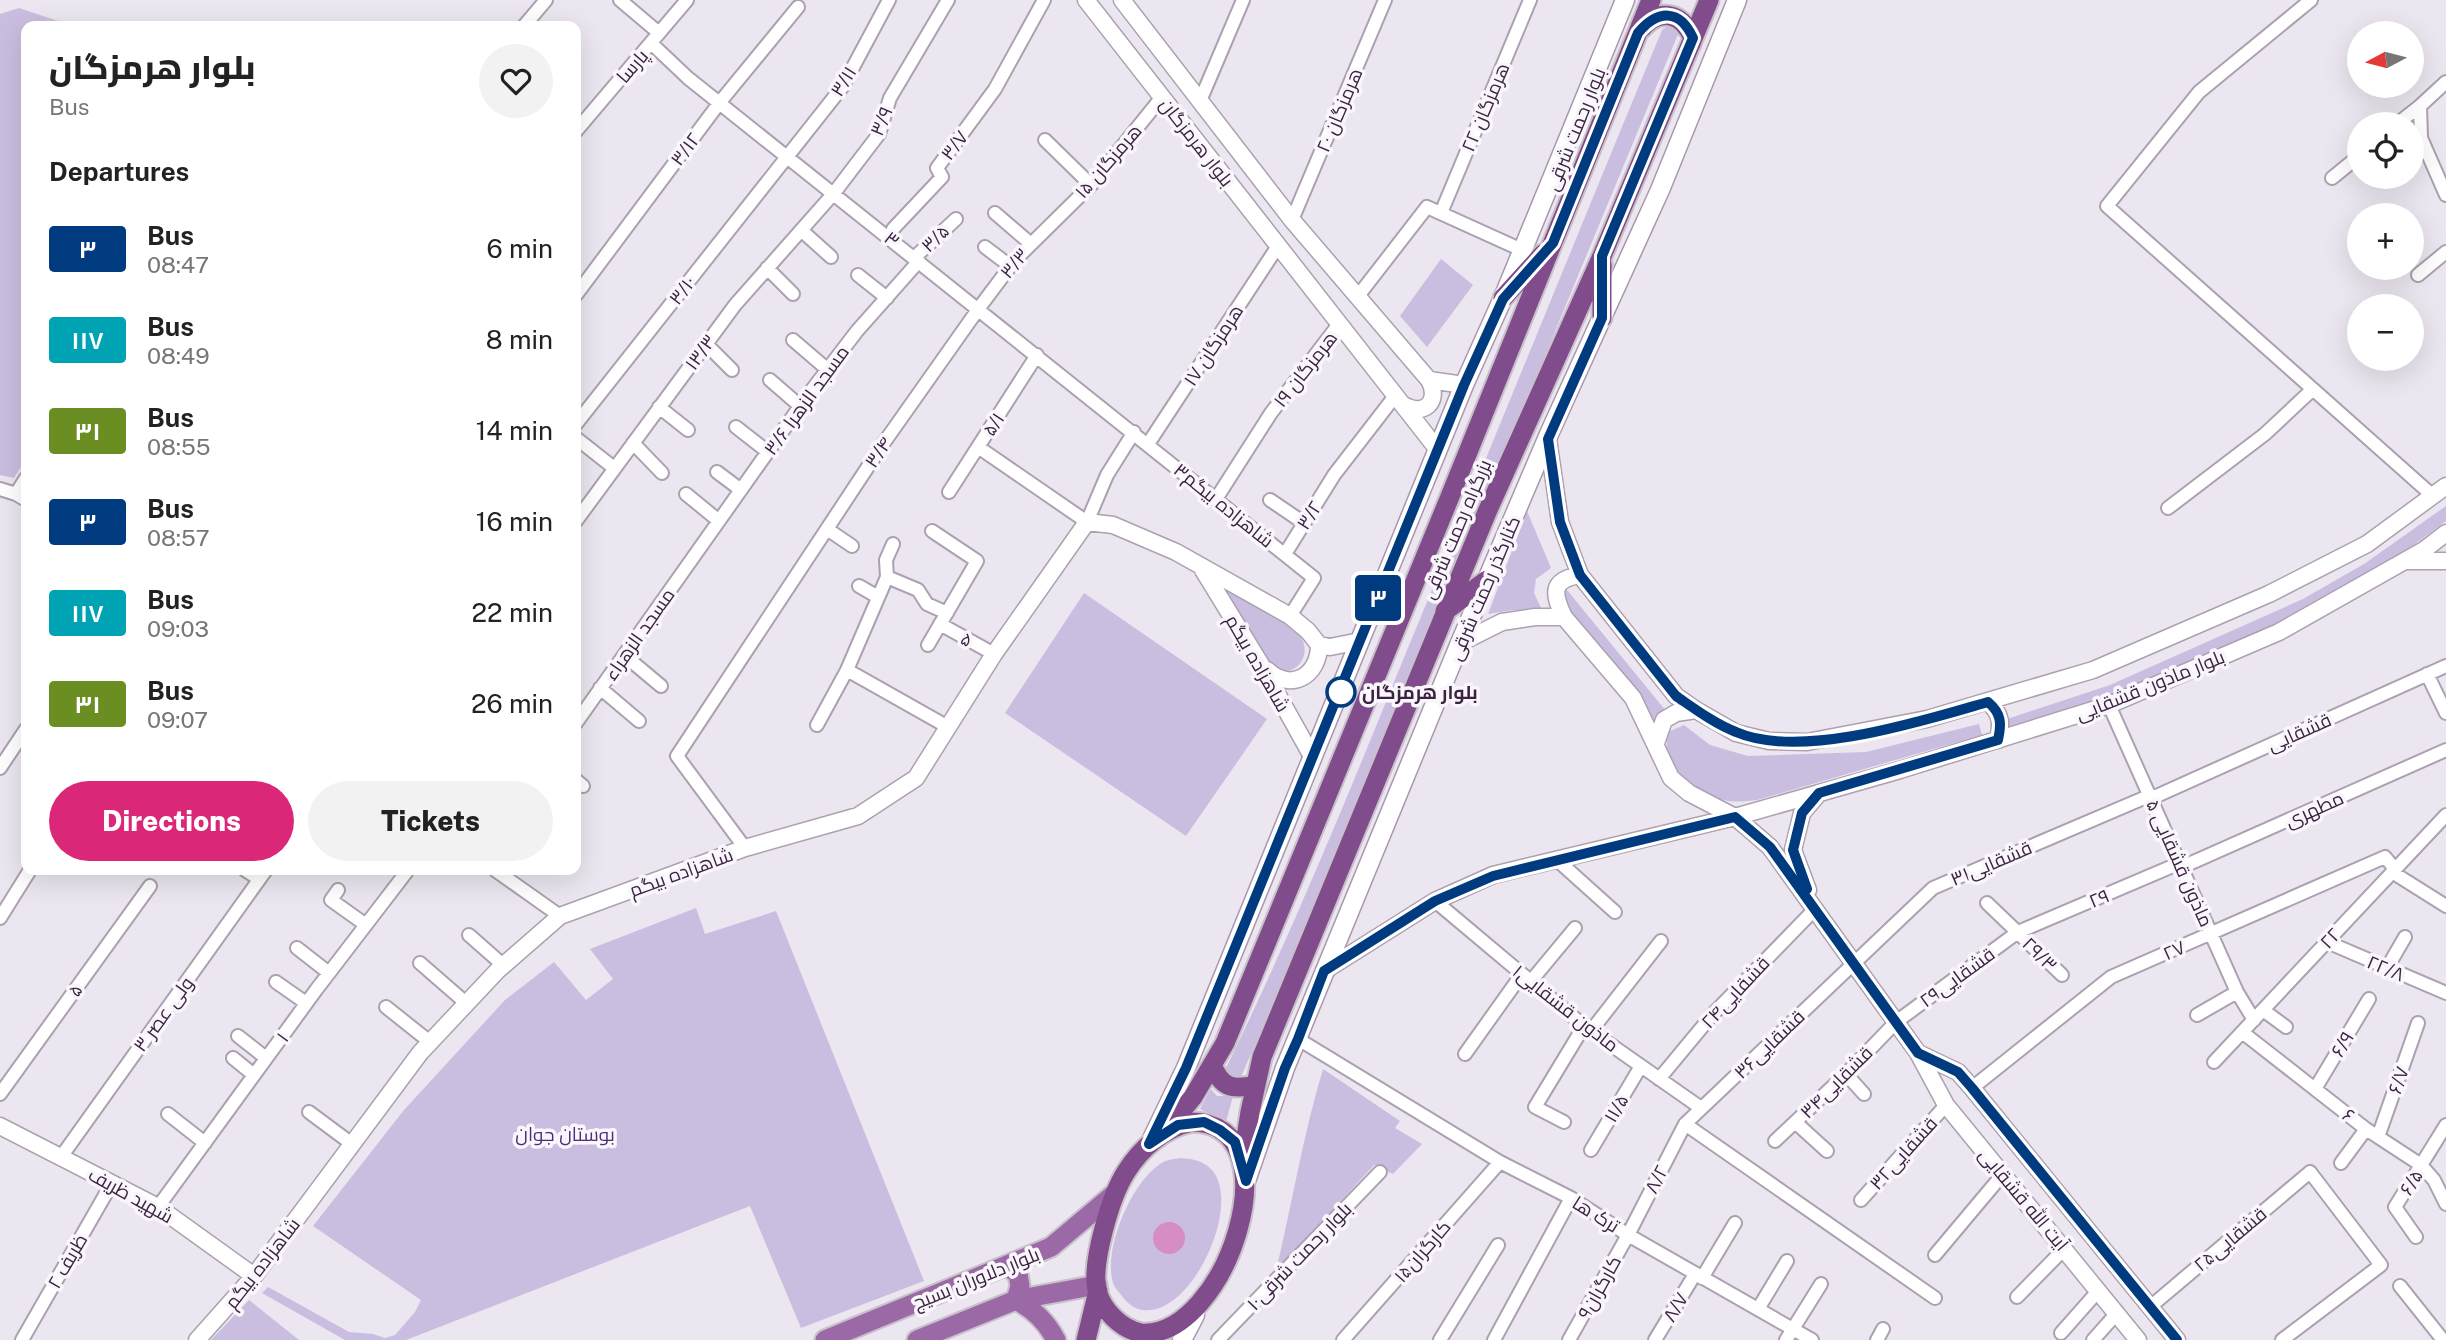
<!DOCTYPE html>
<meta charset="utf-8">
<style>
body{margin:0;font-family:"Public Sans",Cairo,sans-serif;background:#f2f2f2;color:#222;height:100vh;display:flex;flex-direction:column;font-size:26px;white-space:nowrap}
*{box-sizing:border-box;margin:0}
p{font-size:23px;color:#767676}
.icon{flex:none;width:38px;height:38px;fill:none;stroke:currentColor;stroke-width:2;stroke-linecap:round;stroke-linejoin:round}
.map{position:relative;flex:1;overflow:hidden}
.sheet{position:absolute;left:21px;top:21px;width:560px;height:854px;display:flex;flex-direction:column;background:#fff;border-radius:14px;box-shadow:0 7px 28px #0002}
.sheet>*{flex:none}
.badge{padding:0 14px;border-radius:5px;font-size:24px;line-height:46px}
.needle{width:46px;rotate:263deg}
.tools{position:absolute;left:2347px;top:21px;display:grid;gap:14px}
.tools a{display:grid;place-items:center;width:77px;height:77px;border-radius:50%;background:#fff;box-shadow:0 7px 28px #0002;font-size:35px}
.map>.badge{position:absolute;translate:-50% -50%;box-shadow:0 0 0 4px #fff}
h2{padding:0 28px;font-size:26px;line-height:63px}
.round{display:grid;place-items:center;flex:none;width:74px;height:74px;border-radius:37px;background:#f2f2f2}
.overview{display:flex;align-items:center;justify-content:space-between;height:119px;padding:0 28px}
h1{font-size:33px;font-weight:800;line-height:52px}
.action{display:flex;gap:14px;margin-top:auto;padding:14px 28px}
.action a{flex:1;height:80px;border-radius:42px;background:#db2777;color:#fff;font-size:28px;font-weight:800;line-height:80px;text-align:center}
.action a+a{background:#f2f2f2;color:#222}
ul{padding:0;list-style:none}
li{display:flex;align-items:center;gap:21px;height:91px;padding:0 28px}
li div{flex:1}
li b{display:block;font-size:26px}
li em{font-style:normal}
li .badge{min-width:77px;font-weight:700;text-align:center}
.map>svg:first-child{display:block}
</style>
<div class="map">
<svg width="2446" height="1340" viewBox="0 0 2446 1340">
<rect width="100%" height="100%" fill="#ebe6ef"/>
<path fill="#cabee0" d="M 19,8 L 73,26 L 26,26 L 26,459 L 14,478 L 0,475 L 0,14 Z
M 1667,26 L 1672,26 L 1679,32 L 1389,732 L 1241,1077 L 1235,1079 L 1229,1078 L 1225,1070 C 1290,937 1347,798 1403,660 C 1490,450 1575,240 1662,30 Z
M 1441,259 L 1473,285 L 1427,347 L 1400,316 Z
M 2446,506 L 2446,521 L 2392,561 L 2300,613 L 2190,663 L 2097,702 L 2010,728 L 2007,719 L 2110,685 L 2303,599 L 2364,564 Z
M 1527,511 L 1551,568 L 1536,579 L 1534,593 L 1543,612 L 1513,610 L 1488,614 Z
M 1219,584 C 1242,597 1287,616 1301,637 C 1313,657 1293,681 1273,666 C 1254,651 1232,606 1219,584 Z
M 1567,590 L 1666,711 L 1654,720 L 1626,678 L 1575,620 L 1562,593 Z
M 1084,593 L 1267,719 L 1186,836 L 1005,713 Z
M 1979,724 L 1982,735 L 1757,800 C 1747,801 1734,803 1724,800 C 1690,794 1660,769 1668,732 L 1684,725 L 1710,745 L 1748,756 L 1866,752 Z
M 696,908 L 705,934 L 776,911 L 924,1281 L 801,1328 L 750,1206 L 406,1340 L 345,1340 L 262,1293 L 268,1287 L 349,1332 L 373,1334 L 385,1338 L 395,1335 L 415,1312 L 421,1300 L 313,1226 L 404,1110 L 505,1000 L 554,962 L 586,1000 L 613,979 L 590,949 Z
M 1323,1069 L 1400,1121 L 1395,1128 L 1422,1144 L 1393,1174 L 1374,1165 L 1276,1271 C 1292,1204 1303,1135 1323,1069 Z
M 1211,1089 L 1217,1096 L 1233,1096 L 1226,1122 L 1200,1109 Z
M 1181,1158 C 1192,1159 1201,1160 1210,1168 C 1245,1201 1192,1317 1143,1310 C 1134,1309 1127,1303 1122,1296 C 1119,1292 1114,1287 1113,1283 C 1103,1249 1131,1183 1160,1164 C 1165,1160 1174,1159 1181,1158 Z
M 249,1300 L 299,1340 L 211,1340 Z"/>
<path fill="#d58dc4" d="M1153 1238a16 16 0 1 1 32 0a16 16 0 1 1-32 0Z"/>
<g fill="none" stroke-linecap="round" stroke-linejoin="round">
<defs>
<path id="minor" d="M 620,0 L 659,33
M 2311,0 L 2199,92 L 2107,206 L 2433,496
M 524,26 L 546,0
M 651,43 L 688,78 L 1314,578 L 1290,616
M 2446,82 L 2420,106 L 2421,138 L 2446,195
M 1200,101 L 1243,0
M 2397,124 L 2420,106
M 576,131 L 687,0
M 1045,140 L 1091,185
M 2332,178 L 2359,156
M 995,213 L 1031,244
M 1441,213 L 1530,0
M 1292,220 L 1385,0
M 893,229 L 942,177 L 937,168 L 995,89 L 1044,0
M 801,230 L 831,257
M 985,247 L 1010,266
M 915,257 L 956,219
M 767,268 L 793,294
M 858,275 L 887,298
M 2418,275 L 2446,252
M 576,295 L 720,102 L 798,7
M 1358,296 L 1427,207 L 1522,250
M 793,340 L 828,370
M 706,344 L 732,370
M 770,380 L 800,406
M 659,407 L 688,430
M 576,424 L 843,86 L 889,0
M 736,427 L 768,452
M 576,438 L 614,468
M 633,443 L 662,473
M 1148,444 L 1278,246
M 978,447 L 1087,522 L 1107,475 L 1134,432
M 717,472 L 741,490
M 0,489 L 16,494 L 26,500
M 949,492 L 1037,355
M 16,494 L 26,478
M 686,494 L 719,521
M 1216,499 L 1271,413 L 1339,324
M 1270,500 L 1304,523
M 2168,508 L 2265,434 L 2313,389
M 576,521 L 735,305 L 834,193 L 879,134 L 890,98 L 948,0
M 827,529 L 852,546
M 1285,554 L 1334,475 L 1395,396
M 887,577 L 886,560 L 893,544
M 859,586 L 878,597
M 940,624 L 994,654
M 928,645 L 977,561 L 932,531
M 624,655 L 661,686
M 847,670 L 887,577 L 918,590 L 927,604 L 947,613
M 2427,674 L 2446,713
M 600,688 L 639,721
M 2109,705 L 2237,992 L 2254,1020
M 576,723 L 808,395 L 857,331 L 919,261
M 817,725 L 847,670 L 948,727
M 0,768 L 26,729
M 576,780 L 583,786
M 2152,798 L 2446,666
M 745,848 L 677,756 L 883,444 L 979,308 L 1015,260 L 1091,185 L 1162,97
M 1556,859 L 1615,912
M 2182,867 L 2446,750
M 245,870 L 259,879
M 495,870 L 560,916
M 2392,872 L 2446,906
M 338,890 L 331,900 L 366,925
M 1435,901 L 1584,1026 L 1701,1108
M 1987,903 L 2062,975
M 0,918 L 30,870
M 469,935 L 503,965
M 2327,942 L 2446,993
M 297,948 L 329,973
M 420,963 L 466,1003
M 2387,968 L 2405,937
M 1531,981 L 1575,928
M 276,982 L 306,1003
M 386,1007 L 430,1042
M 2263,1010 L 2286,1027
M 2197,1015 L 2237,992
M 1591,1031 L 1661,941
M 2242,1032 L 2366,1129 L 2421,1165 L 2434,1180 L 2446,1204
M 238,1036 L 266,1058
M 1298,1039 L 1500,1162 L 1571,1198 L 1628,1235 L 1812,1340
M 1465,1054 L 1522,974
M 233,1058 L 254,1075
M 2214,1062 L 2446,815
M 1846,1074 L 1864,1094
M 1659,1079 L 1713,1014 L 1815,909
M 1972,1088 L 2111,977 L 2385,857 L 2395,869
M 2315,1089 L 2369,999
M 0,1094 L 150,886
M 309,1112 L 352,1144
M 168,1114 L 205,1143
M 1564,1122 L 1535,1107 L 1584,1026
M 1795,1122 L 1827,1151
M 1685,1124 L 1935,1298
M 2378,1137 L 2418,1023
M 1775,1141 L 1846,1074 L 1896,1022 L 2018,932 L 2180,863
M 1591,1150 L 1641,1066
M 61,1157 L 266,870
M 2341,1163 L 2366,1129
M 1861,1200 L 1946,1105
M 158,1207 L 316,990 L 408,870
M 2416,1237 L 2395,1207 L 2446,1125
M 1935,1255 L 2003,1174
M 1702,1278 L 1735,1223
M 2400,1286 L 2443,1340
M 2017,1297 L 2065,1248
M 2150,1307 L 2310,1172 L 2381,1265 L 2282,1340
M 1758,1309 L 1787,1261
M 2061,1333 L 2099,1290
M 22,1340 L 112,1183
M 1218,1340 L 1380,1172
M 1343,1340 L 1500,1162
M 1440,1340 L 1498,1245
M 1494,1340 L 1571,1198
M 1569,1340 L 1628,1235 L 1685,1124 L 1933,888 L 2151,795
M 1655,1340 L 1695,1274
M 1786,1340 L 1821,1284
M 1877,1340 L 1883,1329
M 2093,1340 L 2117,1313"/>
<path id="tertiary" d="M 1086,0 L 1438,450
M 1122,0 L 1292,220 L 1429,380 L 1464,385
M 1402,404 C 1423,418 1441,402 1429,380
M 1548,439 L 1560,522 L 1580,575 L 1676,696 L 1696,710 L 1736,733 L 1769,741 L 1807,742 L 1927,719 L 2093,670 L 2269,594 L 2367,544 L 2446,486
M 2408,561 L 2446,561
M 1203,570 L 1260,663 L 1313,758
M 1564,617 C 1553,594 1550,580 1580,575
M 1460,643 L 1502,622 L 1535,617 L 1564,617 L 1633,698 L 1671,778 L 1689,793 L 1735,817 L 1770,847 L 1918,1053 L 1946,1105 L 2138,1340
M 1267,670 C 1291,692 1319,676 1319,645
M 1988,702 C 2001,713 2002,723 1998,740
M 1656,743 L 1664,720 L 1676,713 L 1696,710
M 1808,890 L 1793,850 L 1802,813 L 1819,793
M 1324,971 L 1435,901 L 1493,875 L 1735,817 L 1900,770 L 2109,705 L 2279,632 L 2424,550 L 2446,533
M 1918,1053 L 1958,1072 L 1972,1088 L 2177,1340
M 0,1126 L 158,1207 L 254,1276
M 197,1340 L 254,1276 L 420,1053 L 498,970 L 560,916 L 745,848 L 858,816 L 916,778 L 994,654 L 1087,522 L 1113,525 L 1176,552 L 1290,616 L 1308,631 L 1319,645 L 1330,647 L 1360,641"/>
<path id="secondary" d="M 1151,1141 L 1186,1068 L 1464,385 L 1503,298 L 1625,0
M 1246,1181 L 1285,1068 L 1460,643 L 1549,434 L 1660,190 L 1737,0
M 1182,1340 L 1195,1315"/>
<path id="primary" d="M 1007,1266 L 1018,1274 L 1020,1286 L 1016,1300 C 1034,1310 1046,1321 1056,1340
M 825,1340 L 1051,1247 L 1114,1194
M 917,1340 L 1016,1300 L 1097,1285"/>
<path id="trunk" d="M 1641,29 C 1660,7 1682,13 1693,38 L 1691,44
M 1503,298 L 1543,254
M 1602,318 L 1602,264
M 1445,611 L 1487,580
M 1212,1065 C 1222,1088 1232,1090 1256,1085
M 1192,1122 C 1297,1123 1226,1340 1141,1333 C 1121,1329 1102,1310 1097,1290 C 1091,1263 1111,1195 1126,1172 C 1141,1148 1164,1128 1192,1122 Z
M 1163,1133 L 1193,1097 L 1225,1043 L 1449,499 L 1651,0
M 1242,1163 L 1250,1112 L 1262,1057 L 1487,512 L 1602,256 L 1709,0
M 1086,1340 L 1098,1291"/>
</defs>
<use href="#minor" stroke="#aca0b1" stroke-width="16"/>
<use href="#tertiary" stroke="#aca0b1" stroke-width="19"/>
<use href="#secondary" stroke="#a997b0" stroke-width="21"/>
<use href="#primary" stroke="#c8c1ca" stroke-width="23"/>
<use href="#trunk" stroke="#c8c1ca" stroke-width="23"/>
<use href="#minor" stroke="#fff" stroke-width="12"/>
<use href="#tertiary" stroke="#fff" stroke-width="16"/>
<use href="#secondary" stroke="#fff" stroke-width="18"/>
<use href="#primary" stroke="#9b69a6" stroke-width="19"/>
<use href="#trunk" stroke="#814c8b" stroke-width="19"/>
</g>
<g fill="none" stroke-linecap="round" stroke-linejoin="round">
<defs>
<path id="line" d="M 1807,889 L 1793,850 L 1802,813 L 1819,793 L 1998,740 C 2002,723 2001,713 1988,702 C 1922,721 1800,760 1736,732 C 1715,724 1695,709 1676,696 L 1580,575 L 1560,522 L 1548,439 L 1602,318 L 1602,256 L 1693,38 C 1680,9 1658,9 1638,33 L 1553,243 L 1503,299 L 1464,385 L 1186,1068 L 1149,1144 L 1178,1125 L 1204,1122 L 1220,1130 L 1235,1142 L 1246,1181 L 1285,1068 L 1298,1039 L 1324,971 L 1435,901 L 1493,876 L 1735,817 L 1770,847 L 1918,1053 L 1958,1072 L 1972,1088 L 2177,1340"/>
</defs>
<use href="#line" stroke="#fff" stroke-width="16"/>
<use href="#line" stroke="#003b80" stroke-width="10"/>
</g>
<circle fill="#fff" stroke="#003b80" stroke-width="3.5" cx="1341" cy="692" r="14"/>
<g text-anchor="middle" stroke-width="7" stroke-linejoin="round" paint-order="stroke">
<g font-size="19" fill="#3c2342" stroke="#f9f7fb">
<text transform="translate(632 66) rotate(-49)" y="7">پارسا</text>
<text transform="translate(843 81) rotate(-58)" y="7">۳/۱۱</text>
<text transform="translate(1485 107) rotate(-67)" y="7">هرمزگان ۲۲</text>
<text transform="translate(1339 110) rotate(-67)" y="7">هرمزگان ۲۰</text>
<text transform="translate(881 121) rotate(-67)" y="7">۳/۹</text>
<text transform="translate(1575 129) rotate(-68)" y="7">بلوار رحمت شرقی</text>
<text transform="translate(1197 142) rotate(52)" y="7">بلوار هرمزگان</text>
<text transform="translate(954 145) rotate(-53)" y="7">۳/۷</text>
<text transform="translate(685 149) rotate(-53)" y="7">۳/۱۲</text>
<text transform="translate(1108 161) rotate(-49)" y="7">هرمزگان ۱۵</text>
<text transform="translate(935 238) rotate(-44)" y="7">۳/۵</text>
<text transform="translate(892 239) rotate(38)" y="7">۳</text>
<text transform="translate(1014 263) rotate(-50)" y="7">۳/۳</text>
<text transform="translate(682 290) rotate(-52)" y="7">۳/۱۰</text>
<text transform="translate(1213 345) rotate(-57)" y="7">هرمزگان ۱۷</text>
<text transform="translate(700 352) rotate(-54)" y="7">۱۳/۳</text>
<text transform="translate(1305 369) rotate(-52)" y="7">هرمزگان ۱۹</text>
<text transform="translate(806 400) rotate(-54)" y="7">مسجد الزهرا ۳/۶</text>
<text transform="translate(993 424) rotate(-57)" y="7">۵/۱</text>
<text transform="translate(878 452) rotate(-56)" y="7">۳/۴</text>
<text transform="translate(1224 505) rotate(39)" y="7">۳شاهزاده بیگم</text>
<text transform="translate(1309 515) rotate(-58)" y="7">۳/۲</text>
<text transform="translate(1456 529) rotate(-67)" y="7">بزرگراه رحمت شرقی</text>
<text transform="translate(1484 588) rotate(-67)" y="7">کنارگذر رحمت شرقی</text>
<text transform="translate(639 634) rotate(-55)" y="7">مسجد الزهراء</text>
<text transform="translate(967 639) rotate(30)" y="7">۵</text>
<text transform="translate(1258 663) rotate(60)" y="7">شاهزاده بیگم</text>
<text transform="translate(2150 685) rotate(-22)" y="7">بلوار ماذون قشقایی</text>
<text transform="translate(2299 732) rotate(-24)" y="7">قشقایی</text>
<text transform="translate(2314 809) rotate(-24)" y="7">مطهری</text>
<text transform="translate(1991 863) rotate(-23)" y="7">۳۱قشقایی</text>
<text transform="translate(2180 863) rotate(66)" y="7">ماذون قشقایی ۵</text>
<text transform="translate(681 872) rotate(-20)" y="7">شاهزاده بیگم</text>
<text transform="translate(2099 898) rotate(-23)" y="7">۲۹</text>
<text transform="translate(2330 938) rotate(-47)" y="7">۲۲</text>
<text transform="translate(2174 950) rotate(-24)" y="7">۲۷</text>
<text transform="translate(2040 954) rotate(44)" y="7">۲۹/۳</text>
<text transform="translate(2386 968) rotate(23)" y="7">۲۲/۸</text>
<text transform="translate(1957 977) rotate(-36)" y="7">قشقایی۲۹</text>
<text transform="translate(75 990) rotate(-54)" y="7">۵</text>
<text transform="translate(1735 992) rotate(-47)" y="7">قشقایی۲۴</text>
<text transform="translate(1566 1008) rotate(38)" y="7">ماذون قشقایی۱</text>
<text transform="translate(163 1014) rotate(-54)" y="7">ولی عصر ۳</text>
<text transform="translate(282 1037) rotate(-54)" y="7">۱</text>
<text transform="translate(1769 1044) rotate(-44)" y="7">قشقایی۳۶</text>
<text transform="translate(2342 1044) rotate(-59)" y="7">۶/۹</text>
<text transform="translate(2398 1080) rotate(-71)" y="7">۶/۷</text>
<text transform="translate(1836 1082) rotate(-45)" y="7">قشقایی۳۴</text>
<text transform="translate(1616 1108) rotate(-59)" y="7">۱۱/۵</text>
<text transform="translate(2349 1115) rotate(38)" y="7">۶</text>
<text transform="translate(1903 1153) rotate(-48)" y="7">قشقایی۳۲</text>
<text transform="translate(1656 1179) rotate(-63)" y="7">۸/۲</text>
<text transform="translate(2411 1182) rotate(-58)" y="7">۶/۵</text>
<text transform="translate(131 1195) rotate(29)" y="7">شهید ظریف</text>
<text transform="translate(2024 1199) rotate(50)" y="7">آیت الله قشقایی</text>
<text transform="translate(1596 1214) rotate(32)" y="7">ترک ها</text>
<text transform="translate(2230 1239) rotate(-40)" y="7">قشقایی۲۵</text>
<text transform="translate(1422 1251) rotate(-49)" y="7">۱۵کارگران</text>
<text transform="translate(1299 1256) rotate(-46)" y="7">۱۰بلوار رحمت شرقی</text>
<text transform="translate(67 1261) rotate(-60)" y="7">ظریف ۲</text>
<text transform="translate(262 1263) rotate(-52)" y="7">شاهزاده بیگم</text>
<text transform="translate(976 1278) rotate(-22)" y="7">بلوار دلاوران بسیج</text>
<text transform="translate(1599 1287) rotate(-61)" y="7">کارگران۹</text>
<text transform="translate(1675 1307) rotate(-59)" y="7">۸/۷</text>
</g>
<g font-size="19" font-weight="bold" fill="#3c2342" stroke="#f9f7fb" text-anchor="start">
<text x="1362" y="699">بلوار هرمزگان</text>
</g>
<g font-size="19" fill="#502c7b" stroke="#f9f7fb">
<text x="565" y="1141">بوستان جوان</text>
</g>
</g>
</svg>
<div class="tools">
<a><svg class="needle" viewBox="-14 -14 28 28"><path d="M0-13l5 13h-10z" fill="#e53935"/><path d="M0 13l5-13h-10z" fill="#767676"/></svg></a>
<a><svg class="icon" aria-label="locate" viewBox="0 0 24 24"><circle cx="12" cy="12" r="6"/><path d="M12 2v4M12 18v4M2 12h4M18 12h4"/></svg></a>
<a>+</a>
<a>−</a>
</div>
<b class="badge" style="left:1378px;top:598px;background:#003b80;color:#fff">۳</b>
<section class="sheet">
<div class="overview"><div><h1>بلوار هرمزگان</h1><p>Bus</p></div><a class="round"><svg class="icon" aria-label="heart" viewBox="0 0 24 24"><path d="M12 20l-8-8c-3-5 5-10 8-4 3-6 11-1 8 4z"/></svg></a></div>
<h2>Departures</h2>
<ul>
<li><span class="badge" style="background:#003b80;color:#fff">۳</span><div><b>Bus</b><p>08:47</p></div><em>6 min</em></li>
<li><span class="badge" style="background:#00a3b4;color:#fff">۱۱۷</span><div><b>Bus</b><p>08:49</p></div><em>8 min</em></li>
<li><span class="badge" style="background:#6b8e23;color:#fff">۳۱</span><div><b>Bus</b><p>08:55</p></div><em>14 min</em></li>
<li><span class="badge" style="background:#003b80;color:#fff">۳</span><div><b>Bus</b><p>08:57</p></div><em>16 min</em></li>
<li><span class="badge" style="background:#00a3b4;color:#fff">۱۱۷</span><div><b>Bus</b><p>09:03</p></div><em>22 min</em></li>
<li><span class="badge" style="background:#6b8e23;color:#fff">۳۱</span><div><b>Bus</b><p>09:07</p></div><em>26 min</em></li>
</ul>
<div class="action"><a>Directions</a><a>Tickets</a></div>
</section>
</div>
